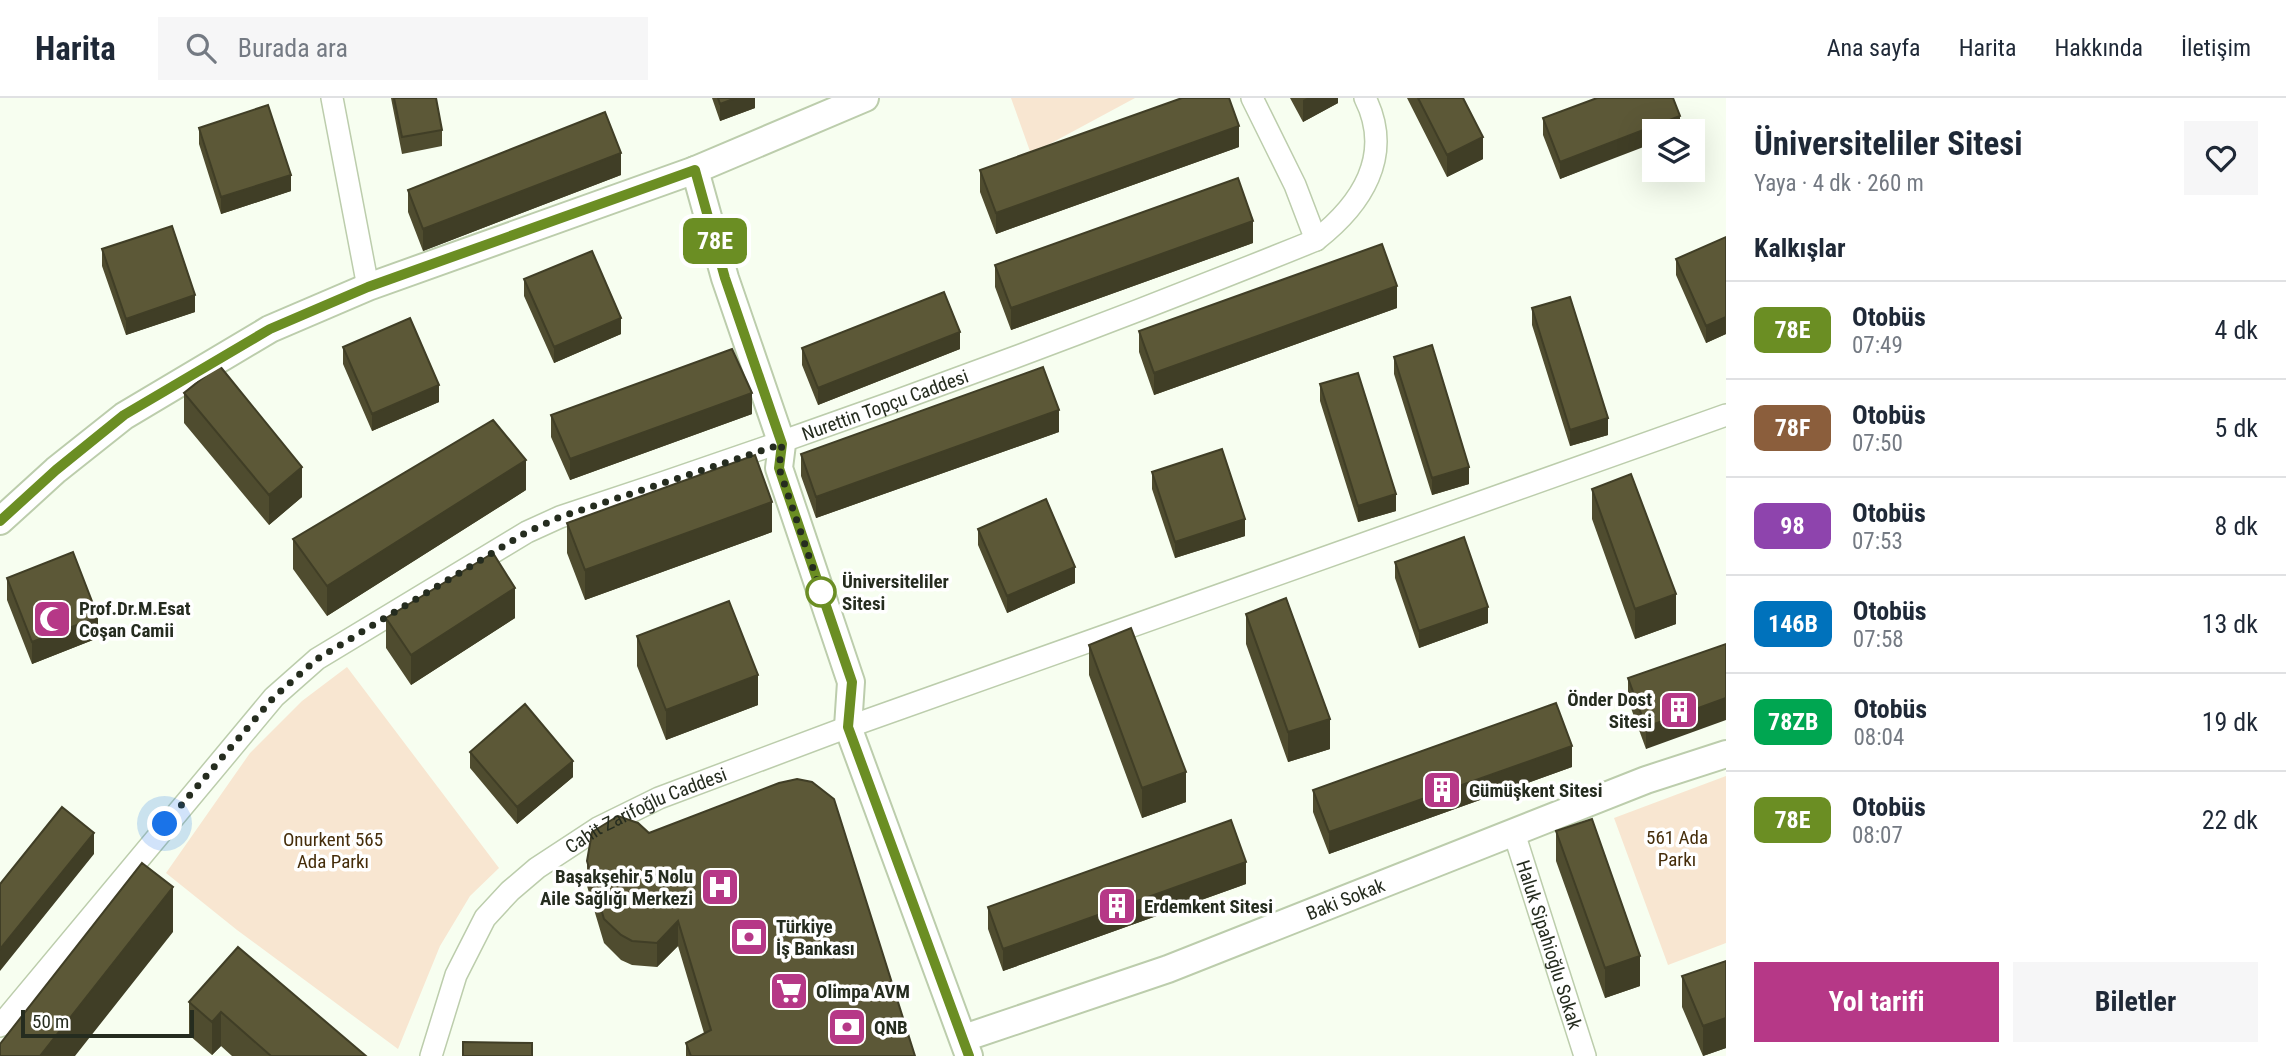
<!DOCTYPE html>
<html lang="tr">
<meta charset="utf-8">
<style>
body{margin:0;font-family:"Roboto Condensed",sans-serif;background:#f6f6f7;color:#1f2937;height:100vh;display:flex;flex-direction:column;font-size:26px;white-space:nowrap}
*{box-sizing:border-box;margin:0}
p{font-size:23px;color:#747a83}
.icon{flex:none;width:38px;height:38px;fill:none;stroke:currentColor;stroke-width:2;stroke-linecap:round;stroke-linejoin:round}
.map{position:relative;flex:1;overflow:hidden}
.details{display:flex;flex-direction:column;background:#fff;width:560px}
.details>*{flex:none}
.badge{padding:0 14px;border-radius:10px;font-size:24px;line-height:46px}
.tools{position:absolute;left:1642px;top:21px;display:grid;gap:14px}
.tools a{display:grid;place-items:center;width:63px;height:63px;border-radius:0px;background:#fff;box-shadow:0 7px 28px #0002;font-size:35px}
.scale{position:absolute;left:21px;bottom:18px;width:173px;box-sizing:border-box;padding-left:7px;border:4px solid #252c1f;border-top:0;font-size:19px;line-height:24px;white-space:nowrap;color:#252c1f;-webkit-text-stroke:5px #fff;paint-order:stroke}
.you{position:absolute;width:35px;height:35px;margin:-18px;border:5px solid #fff;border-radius:50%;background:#1a73e8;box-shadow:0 0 0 10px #1a73e833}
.map>.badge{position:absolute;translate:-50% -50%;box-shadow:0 0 0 4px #fff}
h2{padding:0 28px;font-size:26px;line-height:63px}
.round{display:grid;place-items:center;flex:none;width:74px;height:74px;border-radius:0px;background:#f6f6f7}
.summary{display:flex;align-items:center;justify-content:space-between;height:119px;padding:0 28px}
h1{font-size:33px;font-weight:700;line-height:52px}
.primary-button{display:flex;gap:14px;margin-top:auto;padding:14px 28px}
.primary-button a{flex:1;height:80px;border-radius:0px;background:#b63887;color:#fff;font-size:28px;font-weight:700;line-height:80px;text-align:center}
.primary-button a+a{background:#f6f6f7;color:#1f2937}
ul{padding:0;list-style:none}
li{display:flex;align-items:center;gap:21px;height:98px;padding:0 28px;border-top:2px solid #e0e1e3}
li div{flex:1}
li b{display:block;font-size:26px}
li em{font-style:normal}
li .badge{min-width:77px;font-weight:700;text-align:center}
header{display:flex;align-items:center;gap:42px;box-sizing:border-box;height:98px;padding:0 35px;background:#fff;border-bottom:2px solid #e0e1e3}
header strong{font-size:33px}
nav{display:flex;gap:38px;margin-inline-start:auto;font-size:24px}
.search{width:490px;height:63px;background:#f6f6f7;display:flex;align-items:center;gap:18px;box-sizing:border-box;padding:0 24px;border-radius:0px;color:#747a83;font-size:26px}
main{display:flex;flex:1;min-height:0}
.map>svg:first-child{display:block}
</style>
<header>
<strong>Harita</strong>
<div class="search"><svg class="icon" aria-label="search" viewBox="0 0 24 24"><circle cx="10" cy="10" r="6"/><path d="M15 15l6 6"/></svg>Burada ara</div>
<nav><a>Ana sayfa</a><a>Harita</a><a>Hakkında</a><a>İletişim</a></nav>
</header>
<main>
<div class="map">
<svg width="1726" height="958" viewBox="0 0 1726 958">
<rect width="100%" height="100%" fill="#f7fef0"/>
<path fill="#f8e6d1" d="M 1011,0 L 1135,0 L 1031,56 Z
M 347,569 L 499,770 L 470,798 L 440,848 L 398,951 L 237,832 L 166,775 L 250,655 L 302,603 Z
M 1726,678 L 1726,845 L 1668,867 L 1614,720 Z"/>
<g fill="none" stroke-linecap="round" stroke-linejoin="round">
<defs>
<g id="minor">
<path d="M 332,0 L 368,189"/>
<path d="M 1252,0 L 1295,87 L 1316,142"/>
<path id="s1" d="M 1514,735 L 1585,958"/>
<path id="s2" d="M 0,928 L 274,599 L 317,561 L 527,434 L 560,419 C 815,335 1067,243 1316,142 C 1361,107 1394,58 1365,0"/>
<path id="s3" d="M 431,958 L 456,877 L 485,820 L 510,793 L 537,770 L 598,730 L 659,700 L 848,629 L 1726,317"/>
</g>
<g id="tertiary">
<path d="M 695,72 L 725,180 L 782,346 L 779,370 L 851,584 L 848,629 L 969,958"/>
<path d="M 0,423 L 56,372 L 124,318 L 270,231 L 368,189 L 695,72 L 865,0"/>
<path id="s4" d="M 964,940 L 1168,871 L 1646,682 L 1726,656"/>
</g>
</defs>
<use href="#minor" stroke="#bccdac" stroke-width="24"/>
<use href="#tertiary" stroke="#bccdac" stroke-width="30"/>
<use href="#minor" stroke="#fff" stroke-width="21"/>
<use href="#tertiary" stroke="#fff" stroke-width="26"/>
</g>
<path fill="#4f4c2f" d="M 391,0 L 436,0 L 442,32 L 442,48 L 402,56 Z
M 712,0 L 755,0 L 755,10 L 720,23 Z
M 1290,0 L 1338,0 L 1338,5 L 1303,24 Z
M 1407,0 L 1463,0 L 1483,61 L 1447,79 Z
M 1543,20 L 1680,33 L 1560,81 L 1543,37 Z
M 199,30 L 291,93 L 221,116 L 199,46 Z
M 1239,49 L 996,136 L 980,94 L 980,72 Z
M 621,77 L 423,153 L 408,114 L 408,92 Z
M 1726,139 L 1726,236 L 1706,245 L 1676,177 L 1676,161 Z
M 1253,145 L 1011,232 L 995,189 L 995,167 Z
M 102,151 L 195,214 L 126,237 L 102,168 Z
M 524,181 L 621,236 L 554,265 L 524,198 Z
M 1397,210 L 1154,297 L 1139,254 L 1139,233 Z
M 1532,210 L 1608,337 L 1570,348 L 1532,227 Z
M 343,249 L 439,304 L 372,333 L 343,266 Z
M 802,250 L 960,251 L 818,307 L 802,267 Z
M 1394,259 L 1469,386 L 1432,397 L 1394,276 Z
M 1320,286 L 1396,413 L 1358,424 L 1320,303 Z
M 184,295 L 302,399 L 269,427 L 184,325 Z
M 752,316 L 570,382 L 551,339 L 551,317 Z
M 1059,334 L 816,420 L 801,378 L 801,356 Z
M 1152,374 L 1245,438 L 1175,460 L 1152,391 Z
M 1592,391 L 1676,526 L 1635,541 L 1592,421 Z
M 526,392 L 327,518 L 293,471 L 293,441 Z
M 567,425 L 772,434 L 585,502 L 567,455 Z
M 978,431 L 1075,485 L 1007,515 L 978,447 Z
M 1395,464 L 1488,525 L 1419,550 L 1395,480 Z
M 7,480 L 98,540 L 32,566 L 7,502 Z
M 1246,516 L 1330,651 L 1288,664 L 1246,546 Z
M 386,520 L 515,520 L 411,587 L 386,550 Z
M 637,538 L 758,607 L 666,642 L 637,568 Z
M 1726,546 L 1646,651 L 1628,602 L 1628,580 Z
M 1089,547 L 1186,704 L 1142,720 L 1089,577 Z
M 470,654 L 573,679 L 517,726 L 470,670 Z
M 1572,669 L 1329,756 L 1313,714 L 1313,692 Z
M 1556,733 L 1640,888 L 1605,900 L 1556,763 Z
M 587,763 L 915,958 L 686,958 L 686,945 L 704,935 L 678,848 L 657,869 L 632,867 L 621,862 L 604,845 L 587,788 Z
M 1246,786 L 1003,873 L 988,831 L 988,809 Z
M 1726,863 L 1726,950 L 1703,958 L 1682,909 L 1682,878 Z
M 189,904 L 366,958 L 232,958 L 221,948 L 212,957 L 189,937 Z"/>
<path fill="#403e26" d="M 736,0 L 755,0 L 755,10 L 720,23 L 720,6 Z
M 1307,0 L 1338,0 L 1338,5 L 1303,24 L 1303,2 Z
M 1680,18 L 1680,33 L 1654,33 L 1654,45 L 1560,81 L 1560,64 Z
M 1239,28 L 1239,49 L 996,136 L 996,115 Z
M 1483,39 L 1483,61 L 1447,79 L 1447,57 Z
M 621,55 L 621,77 L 423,153 L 423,131 Z
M 291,77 L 291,93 L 221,116 L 221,99 Z
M 1253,123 L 1253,145 L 1011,232 L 1011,210 Z
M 1397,188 L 1397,210 L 1154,297 L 1154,275 Z
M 195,197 L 195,214 L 126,237 L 126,221 Z
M 1726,219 L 1726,236 L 1706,245 L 1706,228 Z
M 621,220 L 621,236 L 554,265 L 554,249 Z
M 960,234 L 960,251 L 818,307 L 818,290 Z
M 439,287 L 439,304 L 372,333 L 372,316 Z
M 752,295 L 752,316 L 570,382 L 570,361 Z
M 1059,312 L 1059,334 L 816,420 L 816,399 Z
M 1608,320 L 1608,337 L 1570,348 L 1570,332 Z
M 526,362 L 526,392 L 327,518 L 327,488 Z
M 302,369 L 302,399 L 269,427 L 269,397 Z
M 1469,369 L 1469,386 L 1432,397 L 1432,380 Z
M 1396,396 L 1396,413 L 1358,424 L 1358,408 Z
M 772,404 L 772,434 L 585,502 L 585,472 Z
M 1245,421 L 1245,438 L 1175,460 L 1175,444 Z
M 1075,469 L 1075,485 L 1007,515 L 1007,498 Z
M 515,490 L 515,520 L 411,587 L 411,557 Z
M 1676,496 L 1676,526 L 1635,541 L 1635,511 Z
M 1488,509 L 1488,525 L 1419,550 L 1419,533 Z
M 98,519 L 98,540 L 32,566 L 32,544 Z
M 758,577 L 758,607 L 666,642 L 666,612 Z
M 1726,600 L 1726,622 L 1646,651 L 1646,629 Z
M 1330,621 L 1330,651 L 1288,664 L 1288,634 Z
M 1572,648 L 1572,669 L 1329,756 L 1329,734 Z
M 573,663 L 573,679 L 517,726 L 517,709 Z
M 1186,674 L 1186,704 L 1142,720 L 1142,690 Z
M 94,735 L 94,756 L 0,873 L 0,851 Z
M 1246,764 L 1246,786 L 1003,873 L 1003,851 Z
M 173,789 L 173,834 L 75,958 L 40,958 Z
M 678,823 L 678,848 L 657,869 L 657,845 Z
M 1640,858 L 1640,888 L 1605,900 L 1605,870 Z
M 221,914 L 221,948 L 212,957 L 212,924 Z
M 1726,920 L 1726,950 L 1703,958 L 1703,928 Z"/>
<path fill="#5c5837" stroke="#403e26" stroke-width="2" d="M 394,0 L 436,0 L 442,32 L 402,39 Z
M 718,0 L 736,0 L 720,6 Z
M 1182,0 L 1229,0 L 1239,28 L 996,115 L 980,72 Z
M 1418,0 L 1463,0 L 1483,39 L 1447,57 Z
M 1597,0 L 1673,0 L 1680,18 L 1560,64 L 1543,20 Z
M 268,7 L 291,77 L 221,99 L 199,30 Z
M 605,14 L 621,55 L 423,131 L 408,92 Z
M 1238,80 L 1253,123 L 1011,210 L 995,167 Z
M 172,128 L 195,197 L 126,221 L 102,151 Z
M 1726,139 L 1726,219 L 1706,228 L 1676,161 Z
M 1382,146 L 1397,188 L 1154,275 L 1139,233 Z
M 592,153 L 621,220 L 554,249 L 524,181 Z
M 944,194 L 960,234 L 818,290 L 802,250 Z
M 1570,199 L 1608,320 L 1570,332 L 1532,210 Z
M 410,220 L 439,287 L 372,316 L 343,249 Z
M 1432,247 L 1469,369 L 1432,380 L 1394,259 Z
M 732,251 L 752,295 L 570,361 L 551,317 Z
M 219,267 L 302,369 L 269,397 L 184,295 Z
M 1043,269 L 1059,312 L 816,399 L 801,356 Z
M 1358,275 L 1396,396 L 1358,408 L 1320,286 Z
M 493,322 L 526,362 L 327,488 L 293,441 Z
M 1222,351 L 1245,421 L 1175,444 L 1152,374 Z
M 755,357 L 772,404 L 585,472 L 567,425 Z
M 1631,376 L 1676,496 L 1635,511 L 1592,391 Z
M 1046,401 L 1075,469 L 1007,498 L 978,431 Z
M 1464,439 L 1488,509 L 1419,533 L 1395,464 Z
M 73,454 L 98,519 L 32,544 L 7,480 Z
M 493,455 L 515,490 L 411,557 L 386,520 Z
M 1286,500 L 1330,621 L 1288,634 L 1246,516 Z
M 729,503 L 758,577 L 666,612 L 637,538 Z
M 1131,530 L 1186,674 L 1142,690 L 1089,547 Z
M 1726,546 L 1726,600 L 1646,629 L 1628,580 Z
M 1556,605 L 1572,648 L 1329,734 L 1313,692 Z
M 525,606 L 573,663 L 517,709 L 470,654 Z
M 797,681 L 812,684 L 834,701 L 915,958 L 691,958 L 686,945 L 711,932 L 678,823 L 657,845 L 632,843 L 621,837 L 604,821 L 587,763 L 592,734 L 618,718 L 638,725 L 649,735 L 779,685 Z
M 62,709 L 94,735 L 0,851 L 0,786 Z
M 1592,721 L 1640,858 L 1605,870 L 1556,733 Z
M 1231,722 L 1246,764 L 1003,851 L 988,809 Z
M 142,765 L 173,789 L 40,958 L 0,958 L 0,946 Z
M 238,849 L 366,958 L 271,958 L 221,914 L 212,924 L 189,904 Z
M 1726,863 L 1726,920 L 1703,928 L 1682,878 Z
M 463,944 L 532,945 L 532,958 L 463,958 Z"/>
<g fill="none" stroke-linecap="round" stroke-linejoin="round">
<defs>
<path id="line" d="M 0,423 L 56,372 L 124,317 L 270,231 L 368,189 L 695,72 L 725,180 L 782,346 L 779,370 L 852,584 L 848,629 L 969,958"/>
</defs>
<use href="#line" stroke="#fff" stroke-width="16"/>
<use href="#line" stroke="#6b8e23" stroke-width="10"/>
<path stroke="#252c1f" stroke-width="7" stroke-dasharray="0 12.6" d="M 165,726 L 274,599 L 317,561 L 527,434 L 560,419 L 782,346 L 779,370 L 821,494"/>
</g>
<defs>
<symbol id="mosque-square" viewBox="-11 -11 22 22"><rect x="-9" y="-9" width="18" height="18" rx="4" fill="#b63887" stroke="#fff"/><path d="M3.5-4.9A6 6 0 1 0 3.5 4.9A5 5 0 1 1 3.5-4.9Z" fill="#fff"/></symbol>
<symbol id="building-square" viewBox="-11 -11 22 22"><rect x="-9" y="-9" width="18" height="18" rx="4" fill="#b63887" stroke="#fff"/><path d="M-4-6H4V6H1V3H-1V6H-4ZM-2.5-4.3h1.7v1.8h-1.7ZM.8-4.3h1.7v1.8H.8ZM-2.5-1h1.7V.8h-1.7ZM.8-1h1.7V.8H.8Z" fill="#fff"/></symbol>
<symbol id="hospital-square" viewBox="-11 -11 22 22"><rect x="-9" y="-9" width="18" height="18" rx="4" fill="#b63887" stroke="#fff"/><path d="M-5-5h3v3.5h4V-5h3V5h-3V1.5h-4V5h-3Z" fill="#fff"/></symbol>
<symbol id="bank-square" viewBox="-11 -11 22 22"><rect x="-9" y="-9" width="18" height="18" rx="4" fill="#b63887" stroke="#fff"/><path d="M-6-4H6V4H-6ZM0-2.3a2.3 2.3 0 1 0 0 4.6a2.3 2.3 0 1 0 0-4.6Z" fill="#fff"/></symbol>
<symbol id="supermarket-square" viewBox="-11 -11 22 22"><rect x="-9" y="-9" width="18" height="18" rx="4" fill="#b63887" stroke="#fff"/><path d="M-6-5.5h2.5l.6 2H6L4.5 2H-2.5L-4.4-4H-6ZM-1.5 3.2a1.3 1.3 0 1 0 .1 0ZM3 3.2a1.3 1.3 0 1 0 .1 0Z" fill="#fff"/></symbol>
</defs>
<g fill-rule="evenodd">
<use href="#mosque-square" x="30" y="499" width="44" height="44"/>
<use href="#building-square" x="1657" y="590" width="44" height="44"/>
<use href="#building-square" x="1420" y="670" width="44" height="44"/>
<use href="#hospital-square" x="698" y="767" width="44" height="44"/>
<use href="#building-square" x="1095" y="786" width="44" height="44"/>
<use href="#bank-square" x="727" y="817" width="44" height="44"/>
<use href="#supermarket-square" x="767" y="871" width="44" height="44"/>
<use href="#bank-square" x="825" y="907" width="44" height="44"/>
</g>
<circle fill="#fff" stroke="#6b8e23" stroke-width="3.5" cx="821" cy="494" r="14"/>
<g text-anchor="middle" stroke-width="7" stroke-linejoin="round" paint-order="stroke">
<g font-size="19" fill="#252c1f" stroke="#fff">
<text dy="7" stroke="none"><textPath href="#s2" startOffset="1111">Nurettin Topçu Caddesi</textPath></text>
<text dy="7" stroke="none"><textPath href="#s3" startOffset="345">Cahit Zarifoğlu Caddesi</textPath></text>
<text dy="7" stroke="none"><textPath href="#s4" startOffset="406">Baki Sokak</textPath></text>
<text dy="7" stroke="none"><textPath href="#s1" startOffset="117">Haluk Sipahioğlu Sokak</textPath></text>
</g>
<g font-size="19" font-weight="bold" fill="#252c1f" stroke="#fff" text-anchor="start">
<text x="842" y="490">Üniversiteliler<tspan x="842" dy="22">Sitesi</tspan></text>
</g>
<g font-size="19" font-weight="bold" fill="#252c1f" stroke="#fff" text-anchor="start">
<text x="79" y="517">Prof.Dr.M.Esat<tspan x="79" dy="22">Coşan Camii</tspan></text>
<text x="1652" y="608" text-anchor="end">Önder Dost<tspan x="1652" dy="22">Sitesi</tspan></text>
<text x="1469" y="699">Gümüşkent Sitesi</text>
<text x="693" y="785" text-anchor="end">Başakşehir 5 Nolu<tspan x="693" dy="22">Aile Sağlığı Merkezi</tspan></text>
<text x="1144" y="815">Erdemkent Sitesi</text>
<text x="776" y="835">Türkiye<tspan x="776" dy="22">İş Bankası</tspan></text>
<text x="816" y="900">Olimpa AVM</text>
<text x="874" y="936">QNB</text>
</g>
<g font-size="19" fill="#452d0a" stroke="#fff">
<text x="1677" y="746">561 Ada<tspan x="1677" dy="22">Parkı</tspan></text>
<text x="333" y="748">Onurkent 565<tspan x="333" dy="22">Ada Parkı</tspan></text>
</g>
</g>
</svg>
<div class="tools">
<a><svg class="icon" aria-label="layers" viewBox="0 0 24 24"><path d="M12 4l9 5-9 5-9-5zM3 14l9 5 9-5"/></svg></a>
</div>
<div class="scale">50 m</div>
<div class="you" style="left:165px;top:726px"></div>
<b class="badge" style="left:715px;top:143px;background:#6b8e23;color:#fff">78E</b>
</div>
<section class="details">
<div class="summary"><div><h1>Üniversiteliler Sitesi</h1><p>Yaya · 4 dk · 260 m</p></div><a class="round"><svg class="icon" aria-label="heart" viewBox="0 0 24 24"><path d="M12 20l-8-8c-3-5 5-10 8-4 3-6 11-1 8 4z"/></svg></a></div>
<h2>Kalkışlar</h2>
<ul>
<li><span class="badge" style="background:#6b8e23;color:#fff">78E</span><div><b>Otobüs</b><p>07:49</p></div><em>4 dk</em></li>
<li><span class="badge" style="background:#8b5e3c;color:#fff">78F</span><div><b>Otobüs</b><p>07:50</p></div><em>5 dk</em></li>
<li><span class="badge" style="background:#8e44ad;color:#fff">98</span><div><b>Otobüs</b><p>07:53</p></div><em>8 dk</em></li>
<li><span class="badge" style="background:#0072bc;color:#fff">146B</span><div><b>Otobüs</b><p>07:58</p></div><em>13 dk</em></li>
<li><span class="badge" style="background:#00a651;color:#fff">78ZB</span><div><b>Otobüs</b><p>08:04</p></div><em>19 dk</em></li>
<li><span class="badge" style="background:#6b8e23;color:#fff">78E</span><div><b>Otobüs</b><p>08:07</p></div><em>22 dk</em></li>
</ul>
<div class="primary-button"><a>Yol tarifi</a><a>Biletler</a></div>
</section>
</main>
